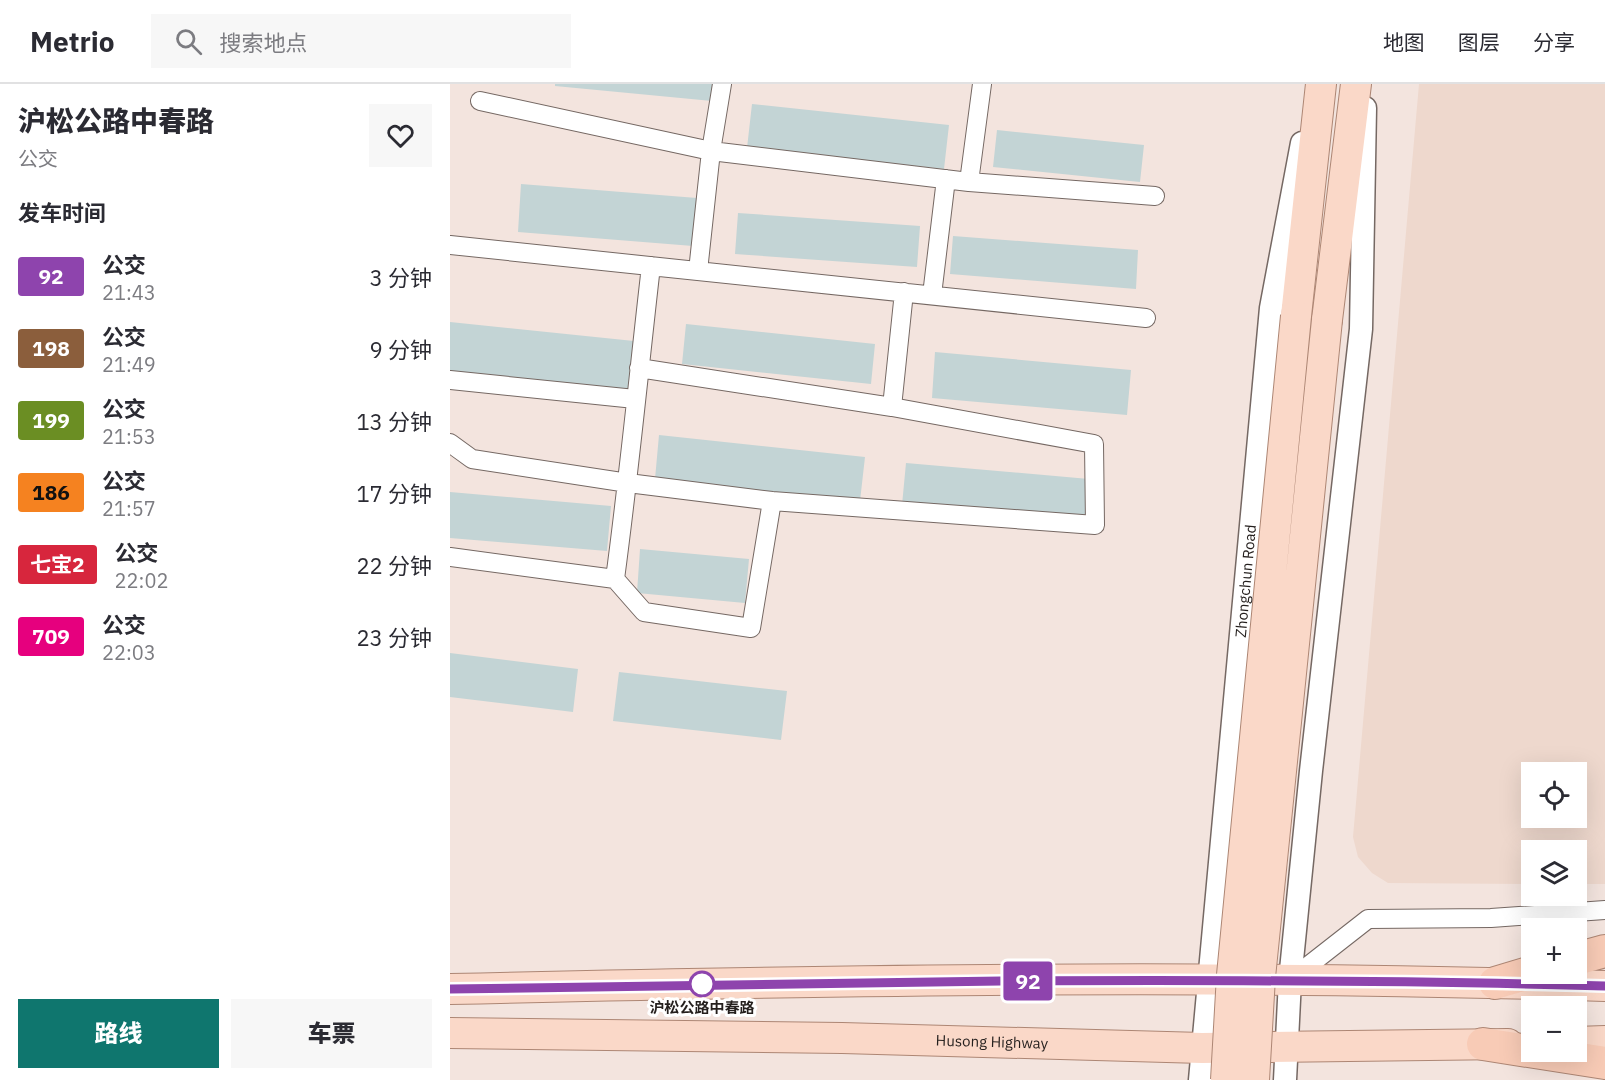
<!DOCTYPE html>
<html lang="zh">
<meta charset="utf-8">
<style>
body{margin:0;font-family:"IBM Plex Sans","Noto Sans SC",sans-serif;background:#f7f7f7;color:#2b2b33;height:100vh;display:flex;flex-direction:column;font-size:22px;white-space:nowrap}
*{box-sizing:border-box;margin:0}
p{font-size:20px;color:#7c7c81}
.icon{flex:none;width:33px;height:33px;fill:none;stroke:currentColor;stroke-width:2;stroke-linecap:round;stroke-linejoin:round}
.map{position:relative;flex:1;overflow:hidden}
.sheet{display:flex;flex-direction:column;background:#fff;width:450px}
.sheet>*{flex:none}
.badge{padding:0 12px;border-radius:4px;font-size:21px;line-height:39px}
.fabs{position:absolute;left:1071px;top:678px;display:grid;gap:12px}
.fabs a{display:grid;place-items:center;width:66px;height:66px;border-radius:0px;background:#fff;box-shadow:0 6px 24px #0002;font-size:30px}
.map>.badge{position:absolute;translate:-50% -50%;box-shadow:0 0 0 3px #fff}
h2{padding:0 18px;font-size:22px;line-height:54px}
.round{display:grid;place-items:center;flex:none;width:63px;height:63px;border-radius:0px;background:#f7f7f7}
.summary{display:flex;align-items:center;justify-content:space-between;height:102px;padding:0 18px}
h1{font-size:28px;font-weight:800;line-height:45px}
.primary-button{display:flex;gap:12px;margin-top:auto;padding:12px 18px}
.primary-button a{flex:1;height:69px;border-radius:0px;background:#0f766e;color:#fff;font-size:24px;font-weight:800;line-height:69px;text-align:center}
.primary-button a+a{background:#f7f7f7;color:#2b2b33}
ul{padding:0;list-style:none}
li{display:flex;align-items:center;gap:18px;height:72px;padding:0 18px}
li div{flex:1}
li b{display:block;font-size:22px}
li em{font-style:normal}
li .badge{min-width:66px;font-weight:700;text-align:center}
header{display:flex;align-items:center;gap:36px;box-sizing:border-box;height:84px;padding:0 30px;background:#fff;border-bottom:2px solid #e1e1e2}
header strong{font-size:28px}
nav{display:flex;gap:33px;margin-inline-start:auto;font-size:21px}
.search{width:420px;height:54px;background:#f7f7f7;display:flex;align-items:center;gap:15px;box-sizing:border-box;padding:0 21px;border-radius:0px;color:#7c7c81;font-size:22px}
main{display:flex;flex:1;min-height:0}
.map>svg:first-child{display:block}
</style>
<header>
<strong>Metrio</strong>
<div class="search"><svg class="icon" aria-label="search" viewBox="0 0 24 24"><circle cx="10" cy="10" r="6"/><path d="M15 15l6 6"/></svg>搜索地点</div>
<nav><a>地图</a><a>图层</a><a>分享</a></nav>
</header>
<main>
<section class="sheet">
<div class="summary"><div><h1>沪松公路中春路</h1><p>公交</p></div><a class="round"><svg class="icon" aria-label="heart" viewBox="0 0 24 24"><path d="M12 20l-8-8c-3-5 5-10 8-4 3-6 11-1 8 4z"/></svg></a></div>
<h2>发车时间</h2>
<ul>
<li><span class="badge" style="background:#8e44ad;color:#fff">92</span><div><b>公交</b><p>21:43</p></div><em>3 分钟</em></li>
<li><span class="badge" style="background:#8b5e3c;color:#fff">198</span><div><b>公交</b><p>21:49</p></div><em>9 分钟</em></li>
<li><span class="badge" style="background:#6b8e23;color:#fff">199</span><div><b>公交</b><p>21:53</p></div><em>13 分钟</em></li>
<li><span class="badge" style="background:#f58220;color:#111">186</span><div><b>公交</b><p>21:57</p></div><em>17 分钟</em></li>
<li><span class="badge" style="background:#d7263d;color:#fff">七宝2</span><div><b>公交</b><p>22:02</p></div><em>22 分钟</em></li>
<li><span class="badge" style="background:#e6007e;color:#fff">709</span><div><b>公交</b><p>22:03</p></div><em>23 分钟</em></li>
</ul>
<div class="primary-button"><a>路线</a><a>车票</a></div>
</section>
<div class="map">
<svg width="1155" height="996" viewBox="0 0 1155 996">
<rect width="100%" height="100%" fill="#f3e4de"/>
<path fill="#eed8cd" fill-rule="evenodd" d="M 969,0 L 1155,0 L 1155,800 L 1127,800 L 1126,766 L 1082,766 L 1081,800 L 938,799 L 922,789 L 908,773 L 903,753 ZM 1082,688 L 1126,688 L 1126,734 L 1082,734 Z"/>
<path fill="#c3d4d5" d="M 105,0 L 264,0 L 262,17 L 105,2 Z
M 302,20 L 499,41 L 494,85 L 297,64 Z
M 547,46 L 694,61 L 690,98 L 543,83 Z
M 71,100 L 247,114 L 243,162 L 68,148 Z
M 288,129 L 470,142 L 467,183 L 285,170 Z
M 503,152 L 688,166 L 686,205 L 500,190 Z
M 0,238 L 184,257 L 179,307 L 0,288 Z
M 236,240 L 425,260 L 421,300 L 232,280 Z
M 485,268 L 681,286 L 677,331 L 482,314 Z
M 209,351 L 415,373 L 410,417 L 205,395 Z
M 456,379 L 639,395 L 635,437 L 452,421 Z
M 0,408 L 161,422 L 157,467 L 0,454 Z
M 190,465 L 299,475 L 295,519 L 187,509 Z
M 0,569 L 128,585 L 123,628 L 0,613 Z
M 169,588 L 337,607 L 331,656 L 163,637 Z"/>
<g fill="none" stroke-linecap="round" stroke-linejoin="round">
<defs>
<path id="minor" d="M 30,17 L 261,67 L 519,98 L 705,112
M 519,98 L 532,0
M 0,161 L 696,234
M 248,187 L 261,67 L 272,0
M 482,211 L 496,95
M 189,284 L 442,323 L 454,208
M 0,296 L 185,315
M 0,359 L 22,375 L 178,399 L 322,417 L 645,441 L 644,360 L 442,323
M 0,473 L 165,495 C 179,391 189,286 201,182
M 165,495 L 194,528 L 301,544 L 322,417
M 840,896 L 918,835 L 1041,834 L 1155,826"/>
<g id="tertiary">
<path id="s1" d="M 750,996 L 821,224 L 852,59"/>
<path d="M 835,996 L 840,896 L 861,687 L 911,245 L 915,24"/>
</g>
<g id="primary">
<path d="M 846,232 L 871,0"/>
<path d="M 877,236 L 906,0"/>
<path d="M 0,905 C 385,896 770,890 1155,902"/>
<path id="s2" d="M 0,949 L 392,954 L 752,964 L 1058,960"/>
<path d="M 1126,958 L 1155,957"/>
</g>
<path id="trunk" d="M 1126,875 L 1155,867
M 1045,899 L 1082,888
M 1033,960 L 1155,979"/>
</defs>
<use href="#minor" stroke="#756863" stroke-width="20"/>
<use href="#tertiary" stroke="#756863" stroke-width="25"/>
<use href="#primary" stroke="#ad8674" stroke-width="32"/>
<use href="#trunk" stroke="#ad8674" stroke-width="34"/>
<use href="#minor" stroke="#fff" stroke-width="18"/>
<use href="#tertiary" stroke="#fff" stroke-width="22"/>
<use href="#primary" stroke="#fad8c8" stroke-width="30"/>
<use href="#trunk" stroke="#f8cbb6" stroke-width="32"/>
<defs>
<path id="primary-bridge" d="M 776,996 L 782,891 L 846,232
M 804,996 L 810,893 L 877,236"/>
</defs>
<use href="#primary-bridge" stroke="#ad8674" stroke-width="32" stroke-linecap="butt"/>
<use href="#primary-bridge" stroke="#fad8c8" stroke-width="30"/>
</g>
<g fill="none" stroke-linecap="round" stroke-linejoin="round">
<defs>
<path id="line" d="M 0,905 C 184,901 368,899 551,897 C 753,896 954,896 1155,902"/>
</defs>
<use href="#line" stroke="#fff" stroke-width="14"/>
<use href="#line" stroke="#8e44ad" stroke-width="9"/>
</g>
<circle fill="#fff" stroke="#8e44ad" stroke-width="3" cx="252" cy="900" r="12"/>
<g text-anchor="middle" stroke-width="6" stroke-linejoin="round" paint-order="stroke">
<g font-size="15" fill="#241f1d" stroke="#fff">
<text dy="5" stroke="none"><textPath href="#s1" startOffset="501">Zhongchun Road</textPath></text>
<text dy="5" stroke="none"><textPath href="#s2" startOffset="542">Husong Highway</textPath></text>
</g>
<g font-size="15" font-weight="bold" fill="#241f1d" stroke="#fff">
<text x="252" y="929">沪松公路中春路</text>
</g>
</g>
</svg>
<div class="fabs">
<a><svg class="icon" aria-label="locate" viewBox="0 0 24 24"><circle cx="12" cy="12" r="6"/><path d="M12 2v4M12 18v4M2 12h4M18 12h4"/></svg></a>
<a><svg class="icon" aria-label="layers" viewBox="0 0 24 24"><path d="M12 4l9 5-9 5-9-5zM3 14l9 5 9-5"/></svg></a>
<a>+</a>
<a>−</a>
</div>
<b class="badge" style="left:578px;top:897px;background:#8e44ad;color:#fff">92</b>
</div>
</main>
